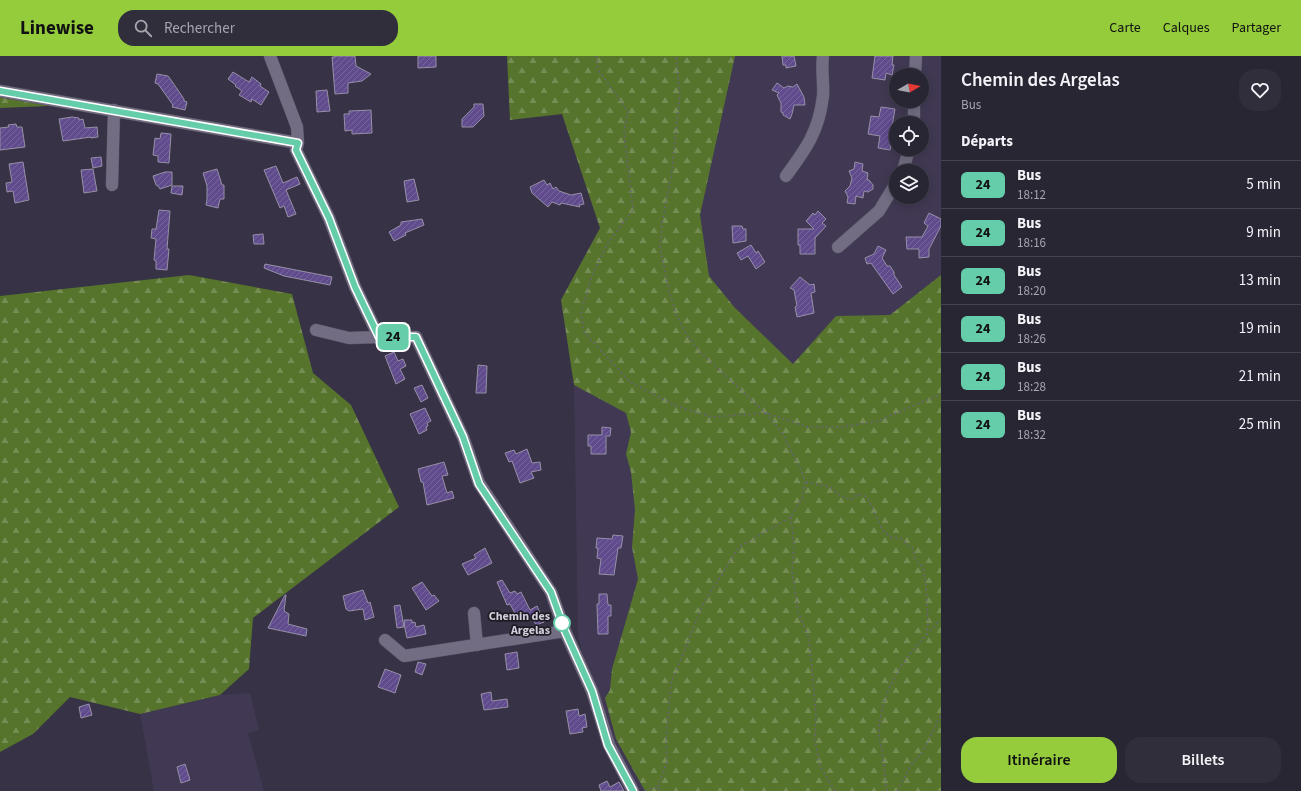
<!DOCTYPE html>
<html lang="fr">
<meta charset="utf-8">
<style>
body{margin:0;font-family:"Source Sans 3",sans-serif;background:#312e3c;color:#f1f3f6;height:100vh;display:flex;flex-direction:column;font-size:15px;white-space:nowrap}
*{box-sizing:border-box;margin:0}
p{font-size:13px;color:#a5a5ac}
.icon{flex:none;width:22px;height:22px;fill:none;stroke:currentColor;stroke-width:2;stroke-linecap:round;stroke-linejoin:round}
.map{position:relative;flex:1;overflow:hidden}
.sheet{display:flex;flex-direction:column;background:#292634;width:360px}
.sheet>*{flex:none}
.badge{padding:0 8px;border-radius:6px;font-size:14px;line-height:26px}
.needle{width:26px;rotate:80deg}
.buttons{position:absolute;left:889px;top:12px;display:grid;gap:8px}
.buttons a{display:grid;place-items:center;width:40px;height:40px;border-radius:50%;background:#292634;box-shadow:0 2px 10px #0003,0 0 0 1px #45434f;font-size:20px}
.map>.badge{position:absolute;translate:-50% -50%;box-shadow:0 0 0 2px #fff}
h2{padding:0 20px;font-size:15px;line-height:36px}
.round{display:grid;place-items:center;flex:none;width:42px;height:42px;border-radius:16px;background:#312e3c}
.headline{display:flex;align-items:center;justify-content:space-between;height:68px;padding:0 20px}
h1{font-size:19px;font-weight:600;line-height:30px}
.button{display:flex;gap:8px;margin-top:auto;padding:8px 20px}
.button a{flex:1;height:46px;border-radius:16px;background:#94cc3c;color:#111;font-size:16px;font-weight:600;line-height:46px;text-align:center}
.button a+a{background:#312e3c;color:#f1f3f6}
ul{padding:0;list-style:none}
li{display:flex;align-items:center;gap:12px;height:48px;padding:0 20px;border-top:1px solid #45434f}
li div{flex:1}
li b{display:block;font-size:15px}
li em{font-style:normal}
li .badge{min-width:44px;font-weight:700;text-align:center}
header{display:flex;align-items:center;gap:24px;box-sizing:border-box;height:56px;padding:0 20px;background:#94cc3c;color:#111}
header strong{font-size:19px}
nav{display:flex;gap:22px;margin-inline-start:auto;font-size:14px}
.search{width:280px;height:36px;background:#312e3c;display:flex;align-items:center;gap:10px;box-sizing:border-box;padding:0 14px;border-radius:16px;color:#a5a5ac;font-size:15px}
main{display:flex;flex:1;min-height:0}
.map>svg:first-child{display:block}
</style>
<header>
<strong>Linewise</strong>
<div class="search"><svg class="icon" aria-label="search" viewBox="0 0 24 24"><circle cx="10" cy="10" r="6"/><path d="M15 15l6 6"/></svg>Rechercher</div>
<nav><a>Carte</a><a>Calques</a><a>Partager</a></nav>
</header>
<main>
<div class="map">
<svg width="941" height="735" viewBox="0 0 941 735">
<defs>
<pattern id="forest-firs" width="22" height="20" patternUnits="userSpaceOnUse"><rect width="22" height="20" fill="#56742c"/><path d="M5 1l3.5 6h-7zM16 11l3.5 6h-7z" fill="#758d54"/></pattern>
<pattern id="building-hatch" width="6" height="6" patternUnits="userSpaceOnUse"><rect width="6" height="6" fill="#604b8d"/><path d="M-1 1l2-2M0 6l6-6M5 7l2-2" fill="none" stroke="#76649c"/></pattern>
</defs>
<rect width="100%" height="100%" fill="#373245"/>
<path fill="#413953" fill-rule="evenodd" d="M 507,0 L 941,0 L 941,735 L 633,735 L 592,635 L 578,579 L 574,329 L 561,244 L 600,172 L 562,58 L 510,64 ZM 896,19 L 922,19 L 922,45 L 896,45 ZM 896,67 L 922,67 L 922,93 L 896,93 ZM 896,115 L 922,115 L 922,141 L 896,141 Z
M 250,637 L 259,674 L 248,678 L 264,735 L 154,735 L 140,658 L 220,639 Z"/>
<path fill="url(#forest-firs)" d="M 507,0 L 735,0 L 700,159 L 709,220 L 735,252 L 793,308 L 836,260 L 890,259 L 941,219 L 941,735 L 645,735 L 616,683 L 605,642 L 610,634 L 612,613 L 638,523 L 632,491 L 635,454 L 631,416 L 626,398 L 631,376 L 626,357 L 574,329 L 561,244 L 600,172 L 562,58 L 510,64 Z
M 0,33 L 94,48 L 0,52 Z
M 189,219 L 292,238 L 313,317 L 351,349 L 399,451 L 253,562 L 249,613 L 220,639 L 140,658 L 70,641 L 33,678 L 0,696 L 0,240 Z"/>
<path fill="url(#building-hatch)" stroke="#9690a7" d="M 335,0 L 355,0 L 356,10 L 371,18 L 362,25 L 348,27 L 348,37 L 335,38 L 332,1 L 335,1 Z
M 418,0 L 436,0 L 436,11 L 418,12 Z
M 782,0 L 794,0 L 796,10 L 786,12 L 786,9 L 783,9 Z
M 875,0 L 893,0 L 892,9 L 894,9 L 892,19 L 886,17 L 885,24 L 872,22 Z
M 233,16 L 249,26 L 252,21 L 261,28 L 260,30 L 269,36 L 261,49 L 252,43 L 251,46 L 239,39 L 242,35 L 235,30 L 236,29 L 228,23 Z
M 157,18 L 168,20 L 171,24 L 184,43 L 184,45 L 187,46 L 185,54 L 172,51 L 173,49 L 158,28 L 155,27 Z
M 777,27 L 784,32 L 788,30 L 793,31 L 797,28 L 804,41 L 805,49 L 794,49 L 792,58 L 790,63 L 783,59 L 783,57 L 781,56 L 781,47 L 777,39 L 779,37 L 772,34 Z
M 327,34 L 330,55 L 317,56 L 316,35 Z
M 474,48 L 483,48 L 484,60 L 473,71 L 462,71 L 462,63 L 474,51 Z
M 881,51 L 895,53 L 890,82 L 892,82 L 890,94 L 878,92 L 880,80 L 868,78 L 871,60 L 879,61 Z
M 371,54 L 372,77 L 352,78 L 352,74 L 345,75 L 344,58 L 349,58 L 349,55 Z
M 72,61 L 79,62 L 79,64 L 83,63 L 85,72 L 97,71 L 98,81 L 91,82 L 91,81 L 63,85 L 59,63 Z
M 16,68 L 17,71 L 22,71 L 25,91 L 0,94 L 0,72 L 9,71 L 8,69 Z
M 161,77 L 171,78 L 169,107 L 158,106 L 158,100 L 153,99 L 155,82 L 160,83 Z
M 101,101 L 102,110 L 93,112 L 91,102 Z
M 23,106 L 29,144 L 15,147 L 13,135 L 7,136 L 6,127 L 12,126 L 9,108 Z
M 855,106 L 863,108 L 862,115 L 868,117 L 867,124 L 869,124 L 873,129 L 873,133 L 868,136 L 864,135 L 863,142 L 856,140 L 855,148 L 847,147 L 848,141 L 845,135 L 850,130 L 852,122 L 849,115 L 854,113 Z
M 276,110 L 283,127 L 297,121 L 300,128 L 286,134 L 296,158 L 288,161 L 284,150 L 280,152 L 264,114 Z
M 93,113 L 97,135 L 84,137 L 81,114 Z
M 217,113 L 222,129 L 224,129 L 224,143 L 220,143 L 218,152 L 206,149 L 207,143 L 207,130 L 203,117 Z
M 165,116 L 172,116 L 172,129 L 160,133 L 158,130 L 156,129 L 153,120 Z
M 414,123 L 419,144 L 407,146 L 404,125 Z
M 544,124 L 547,129 L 550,127 L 553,133 L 556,131 L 559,135 L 571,139 L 581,137 L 584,148 L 579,149 L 580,151 L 561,147 L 560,149 L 552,146 L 548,151 L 532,137 L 530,131 Z
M 172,130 L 183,130 L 182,139 L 171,137 Z
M 159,154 L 170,155 L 167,193 L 169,193 L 167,214 L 156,213 L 156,205 L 154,204 L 156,183 L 151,182 L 152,173 L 156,173 Z
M 818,155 L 826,163 L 822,167 L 826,170 L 815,182 L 815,198 L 800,198 L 800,189 L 798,189 L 798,173 L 814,173 L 806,165 L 813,157 L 815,159 Z
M 929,157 L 941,163 L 941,170 L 929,193 L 929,201 L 919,202 L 919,193 L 907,193 L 906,181 L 922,181 L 928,170 L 924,167 Z
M 422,163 L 424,169 L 405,177 L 406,179 L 394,185 L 389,176 L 401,169 L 401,166 Z
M 732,170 L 742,170 L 743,173 L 746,173 L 746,185 L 733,187 Z
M 263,178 L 264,188 L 254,188 L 253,179 Z
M 751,189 L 756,197 L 758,195 L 765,206 L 756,213 L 748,200 L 741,204 L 737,197 Z
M 878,190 L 886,194 L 882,202 L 887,210 L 890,210 L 894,216 L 894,219 L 902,231 L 893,238 L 871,207 L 867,208 L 865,202 L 874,198 Z
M 265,208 L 332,221 L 330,229 L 284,220 L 264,212 Z
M 800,221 L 810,229 L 814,228 L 815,236 L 811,237 L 814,257 L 797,261 L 795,251 L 797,250 L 794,234 L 790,232 Z
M 394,296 L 398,305 L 403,303 L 406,310 L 400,313 L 405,323 L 396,328 L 385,300 Z
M 478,309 L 487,310 L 486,337 L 476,337 Z
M 422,329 L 428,342 L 421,346 L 414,332 Z
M 425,352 L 431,365 L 427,367 L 428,370 L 426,371 L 427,374 L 419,378 L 410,358 Z
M 602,371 L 611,372 L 610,380 L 606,380 L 606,398 L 591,398 L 591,390 L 588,390 L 588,379 L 602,379 Z
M 527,393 L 532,407 L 540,406 L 541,414 L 531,416 L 534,422 L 520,427 L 512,405 L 509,406 L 505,397 L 514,394 L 516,398 Z
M 444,406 L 448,419 L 442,420 L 447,437 L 452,435 L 454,442 L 427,449 L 423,426 L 421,426 L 418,413 Z
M 613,479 L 623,480 L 621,492 L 618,492 L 614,519 L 599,518 L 601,503 L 597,502 L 598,492 L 596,492 L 597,482 L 612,483 Z
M 485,492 L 492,507 L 468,519 L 462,508 L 476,502 L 474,499 Z
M 502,524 L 510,537 L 515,535 L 517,538 L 521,536 L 530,554 L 537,550 L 544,566 L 536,569 L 532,561 L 523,565 L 522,564 L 519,565 L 510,548 L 507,549 L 497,526 Z
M 422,526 L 432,540 L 434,539 L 439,545 L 426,554 L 412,532 Z
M 363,534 L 368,547 L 370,546 L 374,561 L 365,564 L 363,553 L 349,555 L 346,553 L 343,540 Z
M 599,538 L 607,538 L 608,549 L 611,549 L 611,560 L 608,560 L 608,578 L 598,578 L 597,548 L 599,548 Z
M 285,539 L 286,539 L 284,555 L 289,558 L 288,568 L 307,573 L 306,580 L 268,572 Z
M 400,549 L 404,571 L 397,572 L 394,550 Z
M 404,564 L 412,564 L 412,567 L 415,566 L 416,571 L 424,569 L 426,578 L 407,582 L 405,573 Z
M 517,596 L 519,612 L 507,614 L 505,598 Z
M 418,606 L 426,608 L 422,619 L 415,616 Z
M 385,613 L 401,619 L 395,637 L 378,631 Z
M 491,636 L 492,645 L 507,643 L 508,651 L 484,654 L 481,638 Z
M 89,648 L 92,659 L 81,662 L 79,651 Z
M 578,653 L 579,660 L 585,658 L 587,671 L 582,672 L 583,676 L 570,678 L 566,655 Z
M 185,708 L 190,724 L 181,727 L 177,711 Z
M 607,725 L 610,731 L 619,726 L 624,735 L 601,735 L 599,729 Z"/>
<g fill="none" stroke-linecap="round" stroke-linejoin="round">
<defs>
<path id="minor" d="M 270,0 L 297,71 L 298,87
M 915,19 L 916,0
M 0,35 L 298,87 L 296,94 L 329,162 L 355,231 L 379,281 L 416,281 L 463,381 L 479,427 L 551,536 L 565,575 L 592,635 L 609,689 L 633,735
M 914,67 L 914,45
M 903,115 L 909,93
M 786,120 C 806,93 819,75 823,40 C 824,27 821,13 823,0
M 112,129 L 114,54
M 838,191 L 879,155 L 896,127
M 316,274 L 349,282 L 379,281
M 474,557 L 477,589
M 385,584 L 404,600 L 565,575"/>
</defs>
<use href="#minor" stroke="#555060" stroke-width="13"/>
<path stroke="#696576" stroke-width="1.5" stroke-dasharray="2 3" stroke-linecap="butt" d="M 596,0 L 598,14 L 628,55 L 624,77 L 633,154 L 608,187 L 593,217 L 581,256 L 584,276 L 630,326 L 676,350 L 712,361 L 766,357 L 807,371 L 842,371 L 878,365 L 941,338
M 806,426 L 830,431 L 838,438 L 851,444 L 858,438 L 867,441 L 882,473 L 890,481 L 901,483 L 913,493 L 915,503 L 923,511 L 926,529 L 928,567 L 926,578
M 791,461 L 794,490 L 792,515 L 798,556 L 809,582 L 816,657 L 815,685 L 820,710 L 835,735
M 658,731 L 667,706 L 666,684 L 671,628 L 702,550 L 739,491 L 791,461 L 803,440 L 805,425 L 801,414 L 781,375 L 766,357 L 700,296 L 686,278 L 676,258 L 669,235 L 660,192 L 662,168 L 672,115 L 680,37 L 676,0
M 645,735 L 658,731 L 660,735
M 887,735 C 885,722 884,709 882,695 C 881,689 879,683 879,677 C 880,631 909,595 941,564
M 897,735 L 913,706 L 922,697 L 941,659"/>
<use href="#minor" stroke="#726d82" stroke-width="12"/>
</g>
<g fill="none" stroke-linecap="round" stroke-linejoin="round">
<defs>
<path id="line" d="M 0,35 L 298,87 L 296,94 L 329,162 L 355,231 L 379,281 L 416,281 L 463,381 L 479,428 L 551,536 L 565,575 L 592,635 L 608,689 L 633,735"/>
</defs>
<use href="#line" stroke="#fff" stroke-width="9"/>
<use href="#line" stroke="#66cdaa" stroke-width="6"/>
</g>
<circle fill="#fff" stroke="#66cdaa" stroke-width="2" cx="562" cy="567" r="8"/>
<g text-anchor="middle" stroke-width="3.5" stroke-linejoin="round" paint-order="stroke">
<g font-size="12" font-weight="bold" fill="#d3d0dc" stroke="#1e1b24" text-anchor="end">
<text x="550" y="564">Chemin des<tspan x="550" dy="14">Argelas</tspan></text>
</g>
</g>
</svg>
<div class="buttons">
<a><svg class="needle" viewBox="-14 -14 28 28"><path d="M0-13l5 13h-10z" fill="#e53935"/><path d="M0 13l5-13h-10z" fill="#a5a5ac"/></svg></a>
<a><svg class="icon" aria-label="locate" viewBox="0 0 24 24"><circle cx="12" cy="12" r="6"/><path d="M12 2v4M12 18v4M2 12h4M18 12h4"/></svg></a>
<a><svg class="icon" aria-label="layers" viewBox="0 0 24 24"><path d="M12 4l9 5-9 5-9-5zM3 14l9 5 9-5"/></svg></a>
</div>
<b class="badge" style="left:393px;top:281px;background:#66cdaa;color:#111">24</b>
</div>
<section class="sheet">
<div class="headline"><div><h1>Chemin des Argelas</h1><p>Bus</p></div><a class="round"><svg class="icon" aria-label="heart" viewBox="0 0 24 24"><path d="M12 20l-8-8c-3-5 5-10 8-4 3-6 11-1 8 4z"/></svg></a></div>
<h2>Départs</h2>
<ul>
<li><span class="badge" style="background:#66cdaa;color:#111">24</span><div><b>Bus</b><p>18:12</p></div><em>5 min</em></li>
<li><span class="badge" style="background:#66cdaa;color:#111">24</span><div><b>Bus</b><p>18:16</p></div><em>9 min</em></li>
<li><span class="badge" style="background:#66cdaa;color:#111">24</span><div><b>Bus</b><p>18:20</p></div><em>13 min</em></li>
<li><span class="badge" style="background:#66cdaa;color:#111">24</span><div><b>Bus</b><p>18:26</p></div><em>19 min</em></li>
<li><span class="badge" style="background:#66cdaa;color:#111">24</span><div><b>Bus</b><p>18:28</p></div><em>21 min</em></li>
<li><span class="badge" style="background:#66cdaa;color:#111">24</span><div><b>Bus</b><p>18:32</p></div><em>25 min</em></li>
</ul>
<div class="button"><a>Itinéraire</a><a>Billets</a></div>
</section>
</main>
